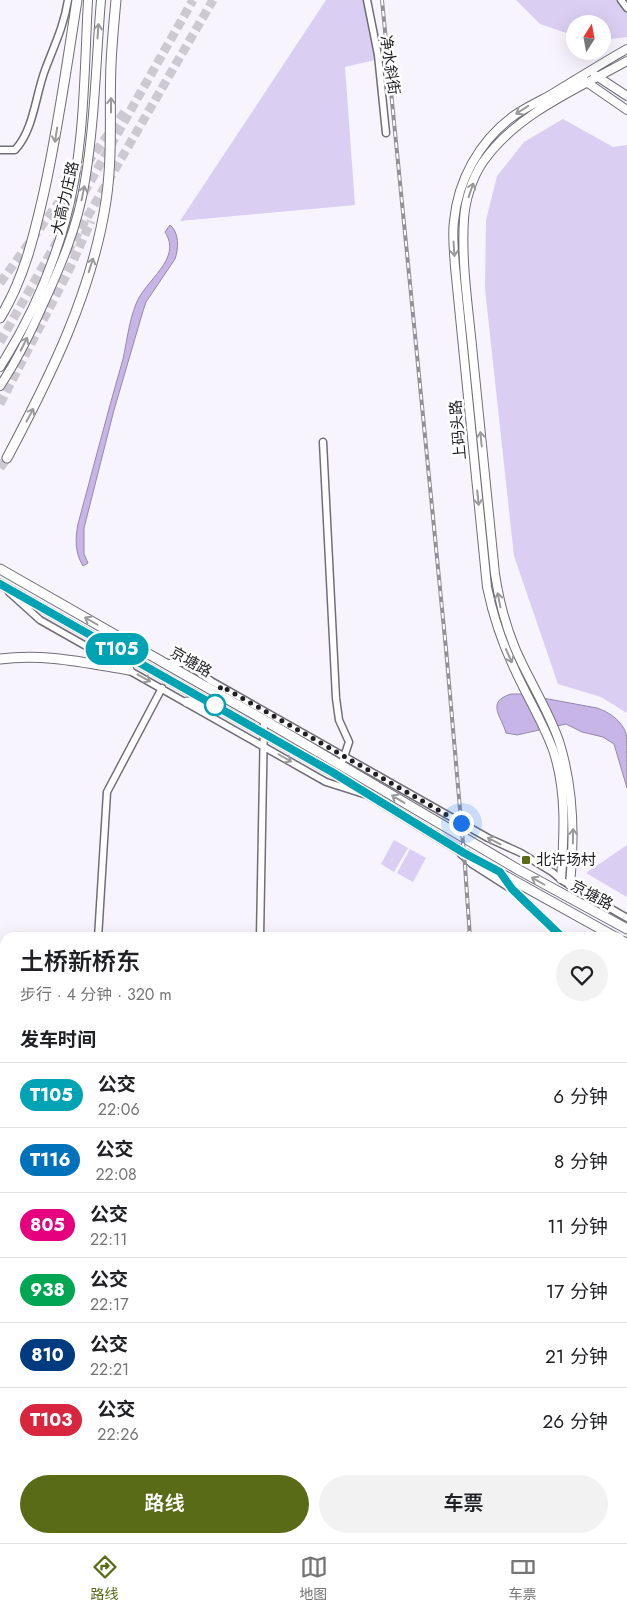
<!DOCTYPE html>
<html lang="zh">
<meta charset="utf-8">
<style>
body{margin:0;font-family:Jost,"Noto Sans SC",sans-serif;background:#f2f2f2;color:#202124;height:100vh;display:flex;flex-direction:column;font-size:19px;white-space:nowrap}
*{box-sizing:border-box;margin:0}
p{font-size:16px;color:#757577}
.icon{flex:none;width:28px;height:28px;fill:none;stroke:currentColor;stroke-width:2;stroke-linecap:round;stroke-linejoin:round}
.map{position:relative;flex:1;overflow:hidden}
.details{position:absolute;left:0px;top:932px;width:628px;height:611px;display:flex;flex-direction:column;background:#fff;border-radius:15px 15px 0 0;box-shadow:0 5px 20px #0002}
.details>*{flex:none}
.badge{padding:0 10px;border-radius:16px;font-size:18px;line-height:32px}
.needle{width:32px;rotate:11deg}
.tools{position:absolute;left:566px;top:15px;display:grid;gap:10px}
.tools a{display:grid;place-items:center;width:45px;height:45px;border-radius:50%;background:#fff;box-shadow:0 5px 20px #0002;font-size:25px}
.you{position:absolute;width:25px;height:25px;margin:-12px;border:4px solid #fff;border-radius:50%;background:#1a73e8;box-shadow:0 0 0 8px #1a73e833}
.map>.badge{position:absolute;translate:-50% -50%;box-shadow:0 0 0 2px #fff}
h2{padding:0 20px;font-size:19px;line-height:45px}
.round{display:grid;place-items:center;flex:none;width:52px;height:52px;border-radius:26px;background:#f2f2f2}
.head{display:flex;align-items:center;justify-content:space-between;height:85px;padding:0 20px}
h1{font-size:24px;font-weight:600;line-height:38px}
.primary-button{display:flex;gap:10px;margin-top:auto;padding:10px 20px}
.primary-button a{flex:1;height:58px;border-radius:30px;background:#596b16;color:#fff;font-size:20px;font-weight:600;line-height:58px;text-align:center}
.primary-button a+a{background:#f2f2f2;color:#202124}
ul{padding:0;list-style:none}
li{display:flex;align-items:center;gap:15px;height:65px;padding:0 20px;border-top:1px solid #e0e0e0}
li div{flex:1}
li b{display:block;font-size:19px}
li em{font-style:normal}
li .badge{min-width:55px;font-weight:700;text-align:center}
.dock{display:flex;justify-content:space-around;align-items:center;height:70px;border-top:1px solid #e0e0e0;background:#fff;font-size:14px;color:#757577}
.dock a{display:grid;justify-items:center;gap:2px}
.dock .on{color:#596b16}
.map>svg:first-child{display:block}
</style>
<div class="map">
<svg width="627" height="1543" viewBox="0 0 627 1543">
<rect width="100%" height="100%" fill="#f7f4fe"/>
<path fill="#dacef2" d="M 326,0 L 366,0 L 375,60 L 345,67 L 355,205 L 180,221 Z
M 516,0 L 627,0 L 627,37 L 603,40 L 602,24 L 575,24 L 575,36 L 540,24 Z
M 563,119 L 613,147 L 627,145 L 627,713 L 601,697 L 558,684 L 514,556 L 485,289 L 486,220 L 497,176 L 524,142 Z
M 394,840 L 408,848 L 394,872 L 381,864 Z
M 627,845 L 627,897 L 586,873 Z
M 410,849 L 426,858 L 413,882 L 397,873 Z"/>
<path fill="#c7b5e7" stroke="#9588ac" d="M 170,225 C 179,232 179,248 175,259 L 146,302 L 143,311 L 114,410 L 84,528 L 84,554 L 88,563 L 83,566 C 75,553 75,539 78,524 C 93,469 107,414 123,359 C 127,341 129,321 136,304 C 145,280 183,259 165,232 Z
M 511,694 L 521,694 L 597,708 C 609,712 621,720 626,733 C 627,739 627,778 627,788 L 614,744 L 603,737 L 582,732 L 566,724 L 517,735 L 506,733 C 502,717 485,702 511,694 Z"/>
<g fill="none" stroke-linecap="round" stroke-linejoin="round">
<path stroke="#ccc9d2" stroke-width="9" stroke-dasharray="9 4.5" stroke-linecap="butt" d="M 64,228 L 193,0
M 67,252 L 213,0
M 0,283 L 126,110
M 40,297 L 55,272
M 0,342 L 58,240
M 0,404 L 69,270 L 91,221
M 0,468 L 7,458"/>
<defs>
<path id="minor" d="M 367,0 L 378,55 L 386,133
M 621,0 L 627,8
M 0,150 L 15,150 C 34,129 35,97 45,70 C 54,46 64,26 68,0
M 323,442 L 336,698 L 339,720 L 349,742 L 343,760
M 9,592 L 40,620 L 326,782 L 364,794
M 165,663 L 186,663 L 211,681 L 488,838 L 521,853 L 552,872 L 563,881 L 627,918
M 461,854 L 472,864 L 508,887
M 502,876 L 512,889 L 563,938
M 98,938 L 107,792 L 162,688
M 260,938 L 264,720
M 622,991 L 627,995
M 0,1055 L 5,1054
M 0,1183 L 5,1203
M 0,1304 L 5,1303
M 0,1453 L 5,1452
M 141,1539 L 142,1543
M 620,1539 L 622,1543"/>
<path id="major" d="M 595,75 L 627,96
M 585,81 L 627,110
M 0,367 C 28,323 51,272 65,222 C 85,150 84,74 88,0
M 0,386 C 16,362 29,336 41,309 C 60,268 78,226 85,181 C 95,121 96,60 101,0
M 561,879 C 564,836 567,791 553,750 C 543,722 527,697 515,670 C 502,643 493,616 487,587 L 455,267 C 454,251 452,236 454,221 C 458,180 479,142 512,117 C 524,108 538,102 552,94 C 577,79 602,63 627,49
M 570,885 C 575,836 574,788 559,741 C 548,709 528,679 515,648 C 505,624 499,600 495,574 C 487,501 480,428 473,356 C 469,312 461,263 464,219 C 465,201 472,178 483,162 C 516,114 577,89 627,61"/>
<path id="highway" d="M 0,318 C 24,279 34,236 44,192 C 58,129 67,64 77,0
M 7,458 C 50,377 92,293 106,201 C 113,155 109,110 111,64 C 112,43 114,21 116,0
M 0,569 L 264,720 L 519,870 L 627,929
M 0,584 L 332,772 L 464,853 L 617,938
M 0,659 C 44,653 86,663 129,670
M 187,702 L 214,707
M 622,941 L 627,943"/>
</defs>
<use href="#minor" stroke="#716e77" stroke-width="9"/>
<use href="#major" stroke="#716e77" stroke-width="10"/>
<use href="#highway" stroke="#716e77" stroke-width="11"/>
<use href="#minor" stroke="#fff" stroke-width="6"/>
<use href="#major" stroke="#fff" stroke-width="8"/>
<use href="#highway" stroke="#fff" stroke-width="9"/>
<defs>
<path id="rail" d="M 382,0 L 446,649 L 465,866 L 470,938
M 602,1539 L 603,1543
M 571,1543 L 572,1539"/>
</defs>
<use href="#rail" stroke="#939098" stroke-width="4"/>
<use href="#rail" stroke="#fff" stroke-width="2" stroke-dasharray="5.5" stroke-linecap="butt"/>
</g>
<defs><path id="oneway-shaft" d="M-6 0H5M1.5-3L5.5 0L1.5 3" fill="none" stroke-width="1.6" stroke-linecap="round" stroke-linejoin="round" transform="scale(1.25)"/></defs>
<g stroke="#9a9a9c">
<use href="#oneway-shaft" transform="translate(98 31) rotate(-86)"/>
<use href="#oneway-shaft" transform="translate(111 105) rotate(-90)"/>
<use href="#oneway-shaft" transform="translate(522 110) rotate(147)"/>
<use href="#oneway-shaft" transform="translate(56 135) rotate(99)"/>
<use href="#oneway-shaft" transform="translate(471 190) rotate(-71)"/>
<use href="#oneway-shaft" transform="translate(83 193) rotate(-78)"/>
<use href="#oneway-shaft" transform="translate(454 249) rotate(86)"/>
<use href="#oneway-shaft" transform="translate(91 265) rotate(-72)"/>
<use href="#oneway-shaft" transform="translate(24 344) rotate(-63)"/>
<use href="#oneway-shaft" transform="translate(30 415) rotate(-62)"/>
<use href="#oneway-shaft" transform="translate(481 439) rotate(-96)"/>
<use href="#oneway-shaft" transform="translate(478 498) rotate(84)"/>
<use href="#oneway-shaft" transform="translate(499 600) rotate(-101)"/>
<use href="#oneway-shaft" transform="translate(91 621) rotate(-150)"/>
<use href="#oneway-shaft" transform="translate(509 656) rotate(66)"/>
<use href="#oneway-shaft" transform="translate(144 678) rotate(29)"/>
<use href="#oneway-shaft" transform="translate(285 758) rotate(30)"/>
<use href="#oneway-shaft" transform="translate(398 799) rotate(-149)"/>
<use href="#oneway-shaft" transform="translate(573 836) rotate(-89)"/>
<use href="#oneway-shaft" transform="translate(494 841) rotate(-153)"/>
<use href="#oneway-shaft" transform="translate(538 881) rotate(-150)"/>
</g>
<g fill="none" stroke-linecap="round" stroke-linejoin="round">
<defs>
<path id="line" d="M 0,584 L 332,772 L 464,853 L 500,872 L 512,889 L 563,938"/>
</defs>
<use href="#line" stroke="#fff" stroke-width="11"/>
<use href="#line" stroke="#00a3b4" stroke-width="8"/>
<path stroke="#1f1e22" stroke-width="5" stroke-dasharray="0 9" d="M 215,705 L 221,686 L 461,823"/>
</g>
<circle fill="#fff" stroke="#00a3b4" stroke-width="2.5" cx="215" cy="705" r="10"/>
<rect fill="#596b16" stroke="#fff" stroke-width="2" x="521" y="855" width="10" height="10" rx="2.5"/>
<g text-anchor="middle" stroke-width="5" stroke-linejoin="round" paint-order="stroke">
<g font-size="15" fill="#1f1e22" stroke="#fff">
<text transform="translate(390 65) rotate(82)" y="5">净水斜街</text>
<text transform="translate(65 198) rotate(-77)" y="5">大高力庄路</text>
<text transform="translate(458 430) rotate(-95)" y="5">上码头路</text>
<text transform="translate(191 662) rotate(30)" y="5">京塘路</text>
<text transform="translate(592 895) rotate(28)" y="5">京塘路</text>
</g>
<g font-size="15" fill="#1f1e22" stroke="#fff" text-anchor="start">
<text x="536" y="865">北许场村</text>
</g>
</g>
</svg>
<div class="tools">
<a><svg class="needle" viewBox="-14 -14 28 28"><path d="M0-13l5 13h-10z" fill="#e53935"/><path d="M0 13l5-13h-10z" fill="#757577"/></svg></a>
</div>
<div class="you" style="left:461px;top:823px"></div>
<b class="badge" style="left:117px;top:649px;background:#00a3b4;color:#fff">T105</b>
<section class="details">
<div class="head"><div><h1>土桥新桥东</h1><p>步行 · 4 分钟 · 320 m</p></div><a class="round"><svg class="icon" aria-label="heart" viewBox="0 0 24 24"><path d="M12 20l-8-8c-3-5 5-10 8-4 3-6 11-1 8 4z"/></svg></a></div>
<h2>发车时间</h2>
<ul>
<li><span class="badge" style="background:#00a3b4;color:#fff">T105</span><div><b>公交</b><p>22:06</p></div><em>6 分钟</em></li>
<li><span class="badge" style="background:#0072bc;color:#fff">T116</span><div><b>公交</b><p>22:08</p></div><em>8 分钟</em></li>
<li><span class="badge" style="background:#e6007e;color:#fff">805</span><div><b>公交</b><p>22:11</p></div><em>11 分钟</em></li>
<li><span class="badge" style="background:#00a651;color:#fff">938</span><div><b>公交</b><p>22:17</p></div><em>17 分钟</em></li>
<li><span class="badge" style="background:#003b80;color:#fff">810</span><div><b>公交</b><p>22:21</p></div><em>21 分钟</em></li>
<li><span class="badge" style="background:#d7263d;color:#fff">T103</span><div><b>公交</b><p>22:26</p></div><em>26 分钟</em></li>
</ul>
<div class="primary-button"><a>路线</a><a>车票</a></div>
</section>
</div>
<nav class="dock">
<a class="on"><svg class="icon" aria-label="directions" viewBox="0 0 24 24"><path d="M12 3l9 9-9 9-9-9zM9 14v-3h6M13 9l2 2-2 2"/></svg>路线</a>
<a><svg class="icon" aria-label="map" viewBox="0 0 24 24"><path d="M3 6l6-2 6 2 6-2v14l-6 2-6-2-6 2zM9 4v14M15 6v14"/></svg>地图</a>
<a><svg class="icon" aria-label="tickets" viewBox="0 0 24 24"><path d="M3 7h18v10H3zM15 7v10"/></svg>车票</a>
</nav>
